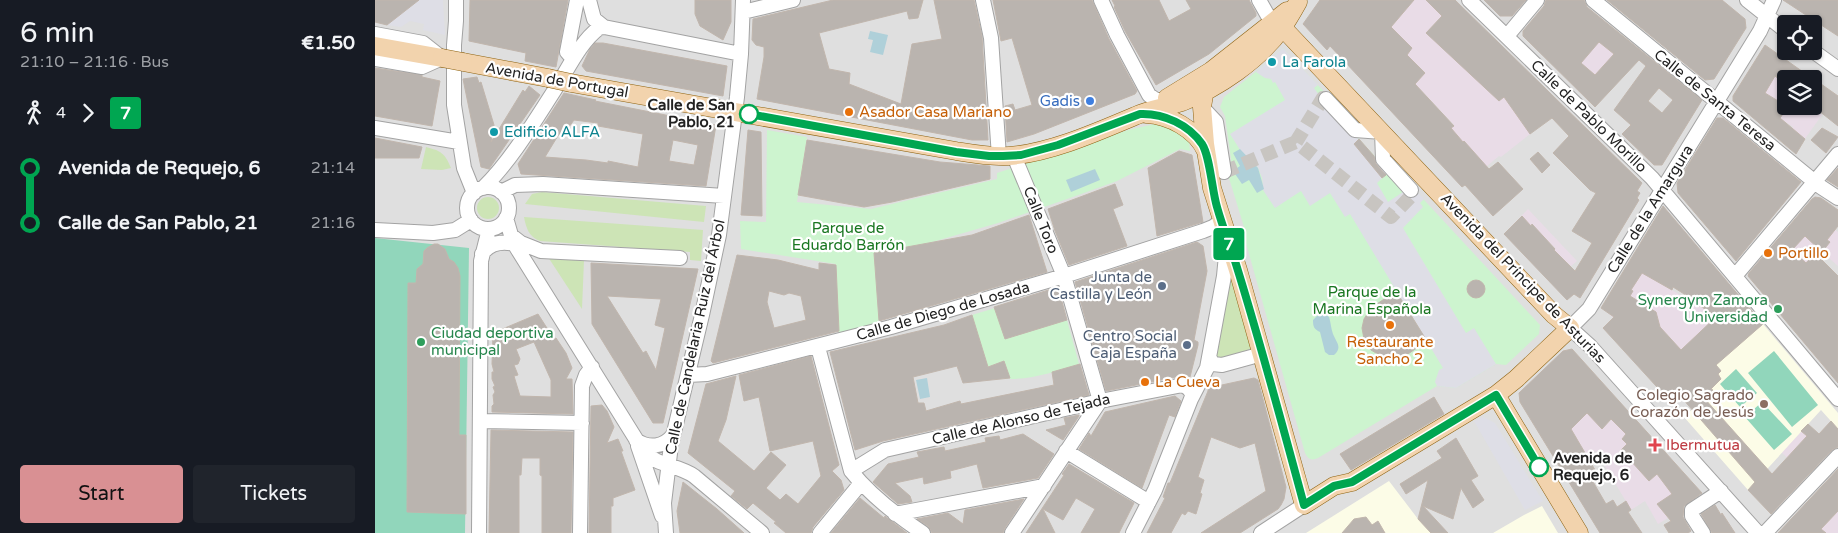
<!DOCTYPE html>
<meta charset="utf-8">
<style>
body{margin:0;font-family:"Varela Round",sans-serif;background:#20242c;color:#f1f3f6;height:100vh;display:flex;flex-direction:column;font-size:19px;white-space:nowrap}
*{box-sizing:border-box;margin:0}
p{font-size:16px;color:#9ea1a6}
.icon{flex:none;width:28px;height:28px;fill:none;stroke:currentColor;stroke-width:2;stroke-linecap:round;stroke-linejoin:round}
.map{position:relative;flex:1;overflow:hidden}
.panel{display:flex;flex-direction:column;background:#171b24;width:375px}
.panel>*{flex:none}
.badge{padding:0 10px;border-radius:4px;font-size:18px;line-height:32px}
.buttons{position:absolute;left:1402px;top:15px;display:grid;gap:10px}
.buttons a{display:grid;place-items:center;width:45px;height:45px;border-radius:5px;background:#171b24;box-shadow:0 1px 4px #0004;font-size:25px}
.map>.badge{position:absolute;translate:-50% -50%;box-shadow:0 0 0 2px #fff}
.legs{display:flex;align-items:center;gap:8px;height:55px;padding:0 20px;font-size:16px}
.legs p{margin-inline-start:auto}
.summary{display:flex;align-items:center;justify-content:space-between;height:85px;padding:0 20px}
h1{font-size:28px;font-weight:600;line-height:38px}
.cta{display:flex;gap:10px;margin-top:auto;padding:10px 20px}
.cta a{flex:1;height:58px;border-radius:5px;background:#d99093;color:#111;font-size:20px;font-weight:600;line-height:58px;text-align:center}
.cta a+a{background:#20242c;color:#f1f3f6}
ul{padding:0 20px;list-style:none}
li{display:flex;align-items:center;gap:18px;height:55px;font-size:19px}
li i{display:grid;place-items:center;width:8px;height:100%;margin:0 6px;background:currentColor}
li i::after{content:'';width:12px;height:12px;margin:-6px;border:4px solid;border-radius:50%;background:#171b24}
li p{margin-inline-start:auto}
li:first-child i{background:linear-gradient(#0000 50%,currentColor 0)}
li:last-child i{background:linear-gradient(currentColor 50%,#0000 0)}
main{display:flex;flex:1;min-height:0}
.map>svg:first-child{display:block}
</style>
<main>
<section class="panel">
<div class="summary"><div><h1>6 min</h1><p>21:10 – 21:16 · Bus</p></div><b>€1.50</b></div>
<div class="legs"><svg class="icon" aria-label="walk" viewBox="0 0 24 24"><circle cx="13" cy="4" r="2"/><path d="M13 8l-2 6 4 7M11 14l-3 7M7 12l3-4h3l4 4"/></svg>4<svg class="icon" aria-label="forward" viewBox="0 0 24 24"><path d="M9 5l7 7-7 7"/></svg><b class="badge" style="background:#00a651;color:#fff">7</b></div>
<ul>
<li><i style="color:#00a651"></i><b>Avenida de Requejo, 6</b><p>21:14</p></li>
<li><i style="color:#00a651"></i><b>Calle de San Pablo, 21</b><p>21:16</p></li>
</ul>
<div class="cta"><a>Start</a><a>Tickets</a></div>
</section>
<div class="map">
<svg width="1463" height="533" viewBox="0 0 1463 533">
<rect width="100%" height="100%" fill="#f1eee9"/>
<path fill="#dfdfdf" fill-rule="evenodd" d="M 0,0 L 1463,0 L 1463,533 L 0,533 ZM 1411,24 L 1439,24 L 1439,51 L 1411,51 ZM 1411,79 L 1439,79 L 1439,106 L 1411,106 Z"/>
<path fill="#e9dce7" d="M 1039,0 L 1051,0 L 1067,16 L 1051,33 L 1129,97 L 1155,134 L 1126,157 L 1124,156 L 1106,171 L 1105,159 L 1100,153 L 1095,157 L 1092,153 L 1096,149 L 1089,141 L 1083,146 L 1076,128 L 1079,125 L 1047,91 L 1039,85 L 1050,72 L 1032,55 L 1037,48 L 1016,27 Z
M 1187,12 L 1239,54 L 1221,76 L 1206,63 Z
M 1392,73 L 1402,76 L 1401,77 L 1405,80 L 1406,79 L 1411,85 L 1411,106 L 1390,93 Z
M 1411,106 L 1433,106 L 1435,108 L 1434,110 L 1440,114 L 1442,111 L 1447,115 L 1429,140 L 1429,138 L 1417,130 L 1418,127 L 1405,118 L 1413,107 Z
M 1153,209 L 1202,261 L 1196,266 L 1192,262 L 1174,280 L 1180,248 L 1157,225 L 1156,226 L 1147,217 L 1129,234 Z
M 1438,228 L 1459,231 L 1460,230 L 1463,232 L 1463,266 L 1447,252 L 1455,242 Z
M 1430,236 L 1444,249 L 1418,278 L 1420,252 L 1417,250 Z
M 1267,273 L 1342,316 L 1306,350 L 1292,334 L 1245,324 L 1232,312 L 1258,291 L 1256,290 Z
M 1192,372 L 1204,421 L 1214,411 L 1232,415 L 1223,425 L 1227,429 L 1237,419 L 1251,434 L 1247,439 L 1252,444 L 1246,450 L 1253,458 L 1259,451 L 1262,467 L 1274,481 L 1282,474 L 1297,494 L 1282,504 L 1293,518 L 1283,524 L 1270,501 L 1256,510 L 1221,451 L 1212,456 L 1207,447 L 1199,452 L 1194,443 L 1202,438 L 1196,429 Z
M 1427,431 L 1432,436 L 1421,447 L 1417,462 L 1406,452 Z
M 1463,511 L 1463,533 L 1451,533 L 1446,529 Z"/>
<path fill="#fcfce7" d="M 1388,324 L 1463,413 L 1463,429 L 1446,410 L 1373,490 L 1309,417 L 1337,391 L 1336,389 L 1346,379 L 1343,374 L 1346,370 L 1341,365 Z
M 1014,481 L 1043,519 L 1056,533 L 931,533 Z
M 1167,506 L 1183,533 L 1118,533 L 1149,515 Z"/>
<path fill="#cde4b6" d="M 51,147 C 66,151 70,153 76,168 L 67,170 L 46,169 Z
M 167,192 L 331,206 L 329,222 L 150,204 L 157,194 Z
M102 208a11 11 0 1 1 22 0a11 11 0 1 1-22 0Z
M 149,217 L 328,230 L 326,261 L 315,260 L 315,252 L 165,241 C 154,237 151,228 149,217 Z
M 173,257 L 209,260 L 207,309 Z
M 856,276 L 877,348 L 876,350 L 843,360 L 840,353 Z"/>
<path fill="#cdf4cf" d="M 908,48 L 954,97 L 972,126 L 1033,192 L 1038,188 L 1165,325 L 1164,334 L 1131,365 L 1121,364 L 1081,388 L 1062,386 L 943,458 C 936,461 933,459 930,453 L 867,229 L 869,227 L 854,178 L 856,159 L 850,116 L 845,107 L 849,97 L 883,70 Z
M 784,123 L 803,130 L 814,138 L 815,151 L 805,149 L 742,181 L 695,198 L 623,223 L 540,247 L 499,253 L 505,330 L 464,341 L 461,264 L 366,249 L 365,221 L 391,222 L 392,130 L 432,137 L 422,202 L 496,209 L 622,179 L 622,173 L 753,130 Z
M 620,308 L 630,339 L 692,320 L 704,364 C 682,371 659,379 635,379 L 629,361 L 613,367 L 597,315 Z"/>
<path fill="#91d6bb" d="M 0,238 L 94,248 L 90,533 L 0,533 Z
M 1399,351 L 1443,405 L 1417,427 L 1373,373 Z
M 1361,369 L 1382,393 L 1365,407 L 1345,384 Z
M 1387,402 L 1417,434 L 1399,450 L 1370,417 Z"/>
<path fill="#dedee6" d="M 44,0 L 68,0 L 70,35 L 48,30 L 49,24 L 35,21 L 26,27 L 12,25 Z
M 908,48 L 943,85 L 939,88 L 949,102 L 1014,172 L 1002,183 L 1013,202 L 1031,190 L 1038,188 L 1049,199 L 1045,203 L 1048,207 L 1028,228 L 1091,333 L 1099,328 L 1121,364 L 1081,388 L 1062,386 L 1060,382 L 1064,370 L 1068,368 L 975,214 L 970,217 L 955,193 L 935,206 L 926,191 L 900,208 L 888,190 L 887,178 L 883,168 L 867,153 L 855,134 L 910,100 L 900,82 L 898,83 L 896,79 L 890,78 L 881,72 Z
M 1108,417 L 1120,423 L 1168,501 L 1150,510 L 1099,421 Z"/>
<path fill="#afd0d9" d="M 495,31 L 513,35 L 508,55 L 495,52 L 498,40 L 493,39 Z
M 865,149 L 883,168 L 889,189 L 882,193 L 874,180 L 867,184 L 858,171 L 865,166 L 858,153 Z
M 720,169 L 725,180 L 696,192 L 691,180 Z
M 950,314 L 954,317 C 956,323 956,329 958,334 C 961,342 968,347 959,355 L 954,355 L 950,352 L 945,332 C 939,329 938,327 938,320 L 943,315 Z
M 552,378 L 555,397 L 545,399 L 541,380 Z"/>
<path fill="#bab4af" stroke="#c1b6ad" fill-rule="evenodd" d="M 0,0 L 44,0 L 12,25 L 0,22 Z
M 95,0 L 193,0 L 181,67 L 150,61 L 151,53 L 94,41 Z
M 320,0 L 356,0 L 356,22 L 348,40 L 325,26 L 320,14 Z
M 458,0 L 548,0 L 543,18 L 534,19 L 532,11 L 444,33 L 454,69 L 475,73 L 474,84 L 526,104 L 537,44 L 567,39 L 559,0 L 599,0 L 607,36 L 613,140 L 597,140 L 382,99 L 389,57 L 389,47 L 381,45 L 377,40 L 378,19 Z
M 618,0 L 717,0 L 734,39 L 762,91 L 760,94 L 659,134 L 632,142 L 630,106 L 638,104 L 640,110 L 657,105 L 637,38 L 626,41 Z
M 737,0 L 784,0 L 794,21 L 816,9 L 811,0 L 874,0 L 881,13 L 881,16 L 834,54 L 781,85 L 750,31 L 739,7 L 740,6 Z
M 945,0 L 1039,0 L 1016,27 L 1037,48 L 1032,55 L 1050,73 L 1040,84 L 1079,126 L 1076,128 L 1088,142 L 1089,141 L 1114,169 L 1123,162 L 1148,189 L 1118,216 L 1090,185 L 1087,187 L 955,46 L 952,50 L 928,24 Z
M 1051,0 L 1080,0 L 1267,183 L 1262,191 L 1265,193 L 1262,198 L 1264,200 L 1205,298 L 1199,294 L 1192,300 L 1129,234 L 1147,216 L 1156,226 L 1157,224 L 1180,249 L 1179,250 L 1200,271 L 1217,243 L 1197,231 L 1221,193 L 1215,190 L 1178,153 L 1194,136 L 1177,118 L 1155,134 L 1129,97 L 1124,101 L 1051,33 L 1067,16 Z
M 1109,0 L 1151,0 L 1137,16 L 1125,16 Z
M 1171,0 L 1209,0 L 1212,7 L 1327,100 L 1287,165 L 1279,165 L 1247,134 L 1256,125 L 1239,110 L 1271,66 L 1264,60 L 1220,107 L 1148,36 L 1148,31 L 1169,6 ZM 1224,42 L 1239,54 L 1220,75 L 1206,63 ZM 1284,88 L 1298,100 L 1287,113 L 1273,101 Z
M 1232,0 L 1347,0 L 1370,19 L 1371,28 L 1339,79 L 1330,80 Z
M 1408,0 L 1463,0 L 1463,36 Z
M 220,43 L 228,43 L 352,66 L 348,96 L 211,71 L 207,66 L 215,49 Z
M 1390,45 L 1438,79 L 1411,79 L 1411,85 L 1400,76 L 1390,93 L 1413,107 L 1405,118 L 1430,139 L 1421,154 L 1358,101 L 1358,96 Z
M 0,68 L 47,75 L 47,77 L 65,81 L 57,126 L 0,116 Z
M 102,77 L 104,83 L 106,82 L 119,125 L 116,142 L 148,90 L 150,92 L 154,86 L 165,95 L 114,169 L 106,167 L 88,79 Z
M 1439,79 L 1463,96 L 1463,126 L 1439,107 Z
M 189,93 L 221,100 L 220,101 L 341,125 L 331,186 L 146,174 L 143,164 ZM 199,120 L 223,123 L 223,126 L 268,134 L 263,167 L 233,161 L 233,163 L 211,160 L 170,157 L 184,134 L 188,135 ZM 298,140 L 323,145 L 319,165 L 294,161 Z
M 1342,118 L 1348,118 L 1426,182 L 1361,261 L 1303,193 L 1302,183 Z
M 1447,128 L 1463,137 L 1451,153 L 1436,140 Z
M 373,130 L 386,132 L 387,216 L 366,215 Z
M 0,138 L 47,147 L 44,158 L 0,158 Z
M 984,139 L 999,156 L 1001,164 L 1011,175 L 1007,178 L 979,144 Z
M 432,140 L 565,162 L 615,166 L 615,179 L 517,202 L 489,207 L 423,195 Z
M 804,151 L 817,155 L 828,222 L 782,236 L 773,168 Z
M 1163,152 L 1175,165 L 1167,173 L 1155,159 Z
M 1463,168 L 1463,187 L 1452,180 Z
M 740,184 L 748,205 L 738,209 L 752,246 L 694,265 L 680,231 L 673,209 Z
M 1440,197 L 1446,198 L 1463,210 L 1463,226 L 1452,240 L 1455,242 L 1447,252 L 1430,236 L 1417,250 L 1431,263 L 1440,253 L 1463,276 L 1463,383 L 1373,276 L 1374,273 L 1437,199 Z
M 1288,206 L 1388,324 L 1341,365 L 1346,371 L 1343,374 L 1346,379 L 1336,389 L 1338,390 L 1329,398 L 1397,474 L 1432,436 L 1426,431 L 1433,424 L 1444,434 L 1456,421 L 1463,429 L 1463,447 L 1457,450 L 1396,514 L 1373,490 L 1380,482 L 1300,390 L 1292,398 L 1228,328 L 1239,317 L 1226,308 ZM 1267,273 L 1297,290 L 1298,287 L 1314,297 L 1313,299 L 1342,316 L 1306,350 L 1285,327 L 1281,312 L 1255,296 L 1258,291 L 1256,290 Z
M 654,215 L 672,272 L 504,321 L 499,253 L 597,235 Z
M 822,242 L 828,246 L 832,271 L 819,340 L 823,342 L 823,345 L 815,377 L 806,376 L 731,391 L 700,282 Z
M 59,244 L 63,244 L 70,249 L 74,259 L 79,262 L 83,268 L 85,276 L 84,435 L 91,435 L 91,514 L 32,512 L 33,283 L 41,283 L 42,269 L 48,264 L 49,251 L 52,248 Z
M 362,255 L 403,260 L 444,270 L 444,263 L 461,265 L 464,331 L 338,363 L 336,361 ZM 394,291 L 409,295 L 414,293 L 426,296 L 431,320 L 399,328 L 392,302 Z
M 216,263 L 323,269 L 288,423 L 278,423 L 217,324 ZM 232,296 L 286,299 L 280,325 L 290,328 L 281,370 L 271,351 L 268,353 Z
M1092 289a9 9 0 1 1 18 0a9 9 0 1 1-18 0Z
M 683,287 L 692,320 L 630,339 L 619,307 Z
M 1021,291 L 1052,341 L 1030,356 L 1016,359 L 1006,356 L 996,350 L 989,339 L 987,328 L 989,319 L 996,308 Z
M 163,314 L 179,339 L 181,338 L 191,353 L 197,368 L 191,379 L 197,379 L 198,414 L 117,412 L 117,406 L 119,404 L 118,395 L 120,392 L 118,387 L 120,386 L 117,379 L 117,372 L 119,372 L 117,364 L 118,333 ZM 159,342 L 176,380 L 176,397 L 145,396 L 139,376 L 143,375 L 139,365 L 143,364 L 145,359 L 141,349 Z
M 597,315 L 613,367 L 629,361 L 635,378 L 588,383 L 582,366 L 538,377 L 543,403 L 549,403 L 551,411 L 585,401 L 586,404 L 679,385 L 677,372 L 705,364 L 714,395 L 508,441 L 480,450 L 455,352 L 569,325 Z
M 1197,349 L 1327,493 L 1309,506 L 1308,517 L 1316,531 L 1313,533 L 1294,533 L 1289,525 L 1296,521 L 1282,504 L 1297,494 L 1282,474 L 1274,481 L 1246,450 L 1252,444 L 1247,439 L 1251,434 L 1236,419 L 1227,429 L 1212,413 L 1196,429 L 1223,475 L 1217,480 L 1231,504 L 1238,500 L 1242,507 L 1251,501 L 1256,510 L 1253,512 L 1267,533 L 1225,533 L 1145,402 L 1144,393 L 1188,351 Z
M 436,356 L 464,465 L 457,471 L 466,480 L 469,490 L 438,527 L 436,533 L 411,533 L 399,523 L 401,522 L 378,503 L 372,509 L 356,496 L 360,491 L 313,453 L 331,384 L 361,376 L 351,420 L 343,441 L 379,471 L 396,452 L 411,465 L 391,488 L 405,500 L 411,494 L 423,504 L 446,476 L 438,441 L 395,451 L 384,397 L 369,401 L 364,375 Z
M 879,378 L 883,380 L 911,487 L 909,499 L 906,505 L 903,509 L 865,533 L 826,533 L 891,491 L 880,443 L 865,448 L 836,437 L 823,477 L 829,480 L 825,493 L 827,494 L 821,514 L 813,511 L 810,515 L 807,513 L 796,533 L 772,533 L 790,498 L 788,497 L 793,483 L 795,483 L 833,391 L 833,388 Z
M 800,396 L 806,401 L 800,417 L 794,415 L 767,488 L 704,449 L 714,433 L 716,436 L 730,412 Z
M 1059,397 L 1069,414 L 976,470 L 965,454 Z
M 227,405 L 232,411 L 239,427 L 232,443 L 243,439 L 248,451 L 246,451 L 260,490 L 238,498 L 238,506 L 236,506 L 236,533 L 214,533 L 216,406 Z
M 704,415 L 704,416 L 688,440 L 671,430 L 691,425 L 689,418 Z
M 116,430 L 198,432 L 196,533 L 167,533 L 167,476 L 165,475 L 165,458 L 147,458 L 146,475 L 144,475 L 144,533 L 114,533 Z
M 648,434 L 679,454 L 663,478 L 608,488 L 602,464 L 575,471 L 576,478 L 549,484 L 548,477 L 520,483 L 535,496 L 537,502 L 523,504 L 498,482 L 513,464 L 544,457 L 542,452 L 569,447 L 570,451 L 611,442 L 610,438 L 624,436 L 625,440 Z
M 1081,438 L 1103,476 L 1096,480 L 1109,500 L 1098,508 L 1086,488 L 1078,519 L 1048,506 L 1073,533 L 1056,533 L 1043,519 L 1053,480 L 1031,494 L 1025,484 L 1067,458 L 1062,451 Z
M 694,464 L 759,503 L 744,533 L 706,533 L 720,509 L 701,498 L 688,520 L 668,509 L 680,533 L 651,533 L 689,475 L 687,474 Z
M 1463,469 L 1463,511 L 1446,529 L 1451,533 L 1403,533 Z
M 308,482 L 342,509 L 369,533 L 305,533 L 302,511 Z
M 485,498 L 509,518 L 510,516 L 532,533 L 456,533 Z
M 649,499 L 630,528 L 628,533 L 557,533 L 553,526 L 542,519 L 573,513 L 588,524 L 590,510 Z
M 1340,505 L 1346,515 L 1347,513 L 1360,533 L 1337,533 L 1326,514 Z
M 991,517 L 997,525 L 1003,521 L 1010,533 L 967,533 L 979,519 Z"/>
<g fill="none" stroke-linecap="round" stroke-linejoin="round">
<path stroke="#c8c5c1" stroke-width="14" stroke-dasharray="14 7" stroke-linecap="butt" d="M 951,99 L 948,98 L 921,142 L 1016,217 L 1037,195 L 1036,190
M 849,172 L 921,142"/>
<defs>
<path id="minor" d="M 81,0 L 81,21 L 79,45 L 79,105 L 89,168 L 99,193
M 214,0 L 219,19 L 229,27
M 608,0 L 616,38 L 624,157
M 726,0 L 742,35 L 774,95 L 781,100 L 790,100
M 884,0 L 897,23
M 1094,0 L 1277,178 L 1463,399
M 1218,0 L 1446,187 L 1463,198
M 1372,0 L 1411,31
M 368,12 L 418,0
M 0,34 L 48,43 L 67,58 L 47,67 L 0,59
M 1132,36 L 1162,0
M 1438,51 L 1463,69
M 198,59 L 192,52 L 202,0
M 951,99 L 980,130 L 1007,132 L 1008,159 L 1036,190
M 825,105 L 841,122 L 849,172
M 0,128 L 84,142
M92 208a21 21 0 1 1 42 0a21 21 0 1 1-42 0Z
M 108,188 C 135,162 159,122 179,91 C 192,71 205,42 224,28 L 229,27 L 366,54
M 126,192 L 140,185 L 168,184 L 349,196
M 131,218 L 138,242 L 269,452 C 283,466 303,465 319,476 L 387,533
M 0,230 L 58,233 L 80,230 L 96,220
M 137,236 L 146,243 L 166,251 L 305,258
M 107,254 C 115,242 127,241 140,244
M 1360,276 L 1463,154
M 443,347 L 476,471 C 496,496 521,515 548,533
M 834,357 L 838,364 L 847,365 L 887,354
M 313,375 L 332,374 L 516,327 L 689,276 L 828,231 L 838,227 L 846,221
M 105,421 L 207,423
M 261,440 C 274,449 289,447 298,435
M 263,446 L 287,516
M 691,451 L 774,502
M 476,471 L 510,450 L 725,401 L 808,385 L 814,389 L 818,395
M 520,514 L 669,486
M 104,533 L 106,261 L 114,229
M 205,533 L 207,386 L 211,375 L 217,367
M 291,533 L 289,503 L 296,445 L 327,315 L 344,235 L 362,97 L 366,54 L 368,0
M 445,533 L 486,483
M 637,533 L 725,401 L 689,276 L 639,156
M 758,533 L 780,490 L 816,399 L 832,368 L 849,276 L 852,245
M 886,533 L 929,505
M 1328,533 L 1317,516 L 1317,510 L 1346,491
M 1383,533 L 1215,346 L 1195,328 L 1214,309 L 1385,31 L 1399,0
M 1390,533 L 1463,456"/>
<path id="major" d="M 0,46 L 67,58
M 88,62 L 173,78
M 841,67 L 831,83 L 827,107 L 830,144 L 837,188 L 863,270 L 929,505 L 959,486 L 977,482 L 1121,395 L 1141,379 L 1195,328 L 1179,315 L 908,28
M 196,83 L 581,151 C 599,154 616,157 634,156 C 675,153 722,132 760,116 C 775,109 792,107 807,102 C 843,88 884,60 907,28 C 913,20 918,11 923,2
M 792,98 L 836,71 L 912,11
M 771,114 C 794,115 821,129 831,151
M 1121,395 L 1204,533"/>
</defs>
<use href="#minor" stroke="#a3a3a3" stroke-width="16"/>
<use href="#major" stroke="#8e6311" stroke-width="19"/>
<use href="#minor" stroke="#fff" stroke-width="14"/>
<use href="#major" stroke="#f2d3ad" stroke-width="18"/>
<defs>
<path id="major-bridge" d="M 67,58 L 88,62
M 173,78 L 196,83"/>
</defs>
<use href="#major-bridge" stroke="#8e6311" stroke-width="19" stroke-linecap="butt"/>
<use href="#major-bridge" stroke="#f2d3ad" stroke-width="18"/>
</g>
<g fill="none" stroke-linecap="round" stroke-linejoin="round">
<defs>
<path id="line-1" d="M 374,114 L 581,152 L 614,156 L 628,156 L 646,155 L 683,145 L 765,114 C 789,113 814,125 827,144 C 835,156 837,191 842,207 C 847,225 854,243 860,261 C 885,341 907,423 929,505 L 959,486 L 977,482 L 1121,395 L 1164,467"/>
</defs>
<use href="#line-1" stroke="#fff" stroke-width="11"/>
<use href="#line-1" stroke="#00a651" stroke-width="8"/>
</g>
<g fill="#0f9aa8" stroke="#fff" stroke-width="2">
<circle cx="897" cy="62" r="5"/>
<circle cx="119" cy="132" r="5"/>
</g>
<circle fill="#3f7fe0" stroke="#fff" stroke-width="2" cx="715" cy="101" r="5"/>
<g fill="#e8710a" stroke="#fff" stroke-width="2">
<circle cx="474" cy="112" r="5"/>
<circle cx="1393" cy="253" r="5"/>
<circle cx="1015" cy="325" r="5"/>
<circle cx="770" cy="382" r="5"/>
</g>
<g fill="#fff" stroke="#00a651" stroke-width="2.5">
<circle cx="374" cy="114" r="9"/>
<circle cx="1164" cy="467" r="9"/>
</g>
<g fill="#5c6f8a" stroke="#fff" stroke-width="2">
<circle cx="787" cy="286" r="5"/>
<circle cx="812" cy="345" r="5"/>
</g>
<g fill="#2e9e5b" stroke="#fff" stroke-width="2">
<circle cx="1403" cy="309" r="5"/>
<circle cx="46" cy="342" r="5"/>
</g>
<circle fill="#8d6e63" stroke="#fff" stroke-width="2" cx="1389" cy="404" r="5"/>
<path fill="#e0444e" stroke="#fff" stroke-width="2" d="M1277.5 437.5h5v5h5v5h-5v5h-5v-5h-5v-5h5z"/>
<g text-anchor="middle" stroke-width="4.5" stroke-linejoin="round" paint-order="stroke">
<g font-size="15" fill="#0d838f" stroke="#fff" text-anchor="start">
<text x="907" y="67">La Farola</text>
<text x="129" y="137">Edificio ALFA</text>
</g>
<g font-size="15" fill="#222" stroke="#fff">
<text transform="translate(182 80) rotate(10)" y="5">Avenida de Portugal</text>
<text transform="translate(1340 100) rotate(39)" y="5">Calle de Santa Teresa</text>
<text transform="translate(1214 116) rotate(44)" y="5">Calle de Pablo Morillo</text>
<text transform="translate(1275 209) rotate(-58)" y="5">Calle de la Amargura</text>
<text transform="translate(666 220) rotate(68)" y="5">Calle Toro</text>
<text transform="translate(1148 278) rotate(46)" y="5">Avenida del Príncipe de Asturias</text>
<text transform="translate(568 311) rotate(-16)" y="5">Calle de Diego de Losada</text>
<text transform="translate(320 337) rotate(-78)" y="5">Calle de Candelaria Ruiz del Árbol</text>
<text transform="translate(646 419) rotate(-13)" y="5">Calle de Alonso de Tejada</text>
</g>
<g font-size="15" fill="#366cbe" stroke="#fff" text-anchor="end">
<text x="705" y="106">Gadis</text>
</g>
<g font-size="15" font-weight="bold" fill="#222" stroke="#fff" text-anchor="end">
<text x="360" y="110">Calle de San<tspan x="360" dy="17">Pablo, 21</tspan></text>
<text x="1178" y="463" text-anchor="start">Avenida de<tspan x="1178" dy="17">Requejo, 6</tspan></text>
</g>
<g font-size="15" fill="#c56008" stroke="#fff" text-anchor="start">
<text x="484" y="117">Asador Casa Mariano</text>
<text x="1403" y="258">Portillo</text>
<text x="1015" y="347" text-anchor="middle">Restaurante<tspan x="1015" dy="17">Sancho 2</tspan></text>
<text x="780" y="387">La Cueva</text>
</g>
<g font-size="15" fill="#197620" stroke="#fff">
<text x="473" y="233">Parque de<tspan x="473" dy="17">Eduardo Barrón</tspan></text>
<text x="997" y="297">Parque de la<tspan x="997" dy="17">Marina Española</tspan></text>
</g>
<g font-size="15" fill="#4e5e75" stroke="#fff" text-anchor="end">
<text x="777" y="282">Junta de<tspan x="777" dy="17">Castilla y León</tspan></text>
<text x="802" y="341">Centro Social<tspan x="802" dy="17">Caja España</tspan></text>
</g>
<g font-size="15" fill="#27864d" stroke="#fff" text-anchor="end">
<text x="1393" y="305">Synergym Zamora<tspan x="1393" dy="17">Universidad</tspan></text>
<text x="56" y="338" text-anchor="start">Ciudad deportiva<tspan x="56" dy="17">municipal</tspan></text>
</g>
<g font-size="15" fill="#785e54" stroke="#fff" text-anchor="end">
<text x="1379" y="400">Colegio Sagrado<tspan x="1379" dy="17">Corazón de Jesús</tspan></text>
</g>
<g font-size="15" fill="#be3a42" stroke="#fff" text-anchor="start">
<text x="1291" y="450">Ibermutua</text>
</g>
</g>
</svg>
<div class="buttons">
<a><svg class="icon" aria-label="locate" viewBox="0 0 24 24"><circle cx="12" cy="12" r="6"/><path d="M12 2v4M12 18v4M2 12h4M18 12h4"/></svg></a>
<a><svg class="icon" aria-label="layers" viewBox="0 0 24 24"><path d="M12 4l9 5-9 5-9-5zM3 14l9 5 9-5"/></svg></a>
</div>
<b class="badge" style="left:854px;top:244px;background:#00a651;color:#fff">7</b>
</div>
</main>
